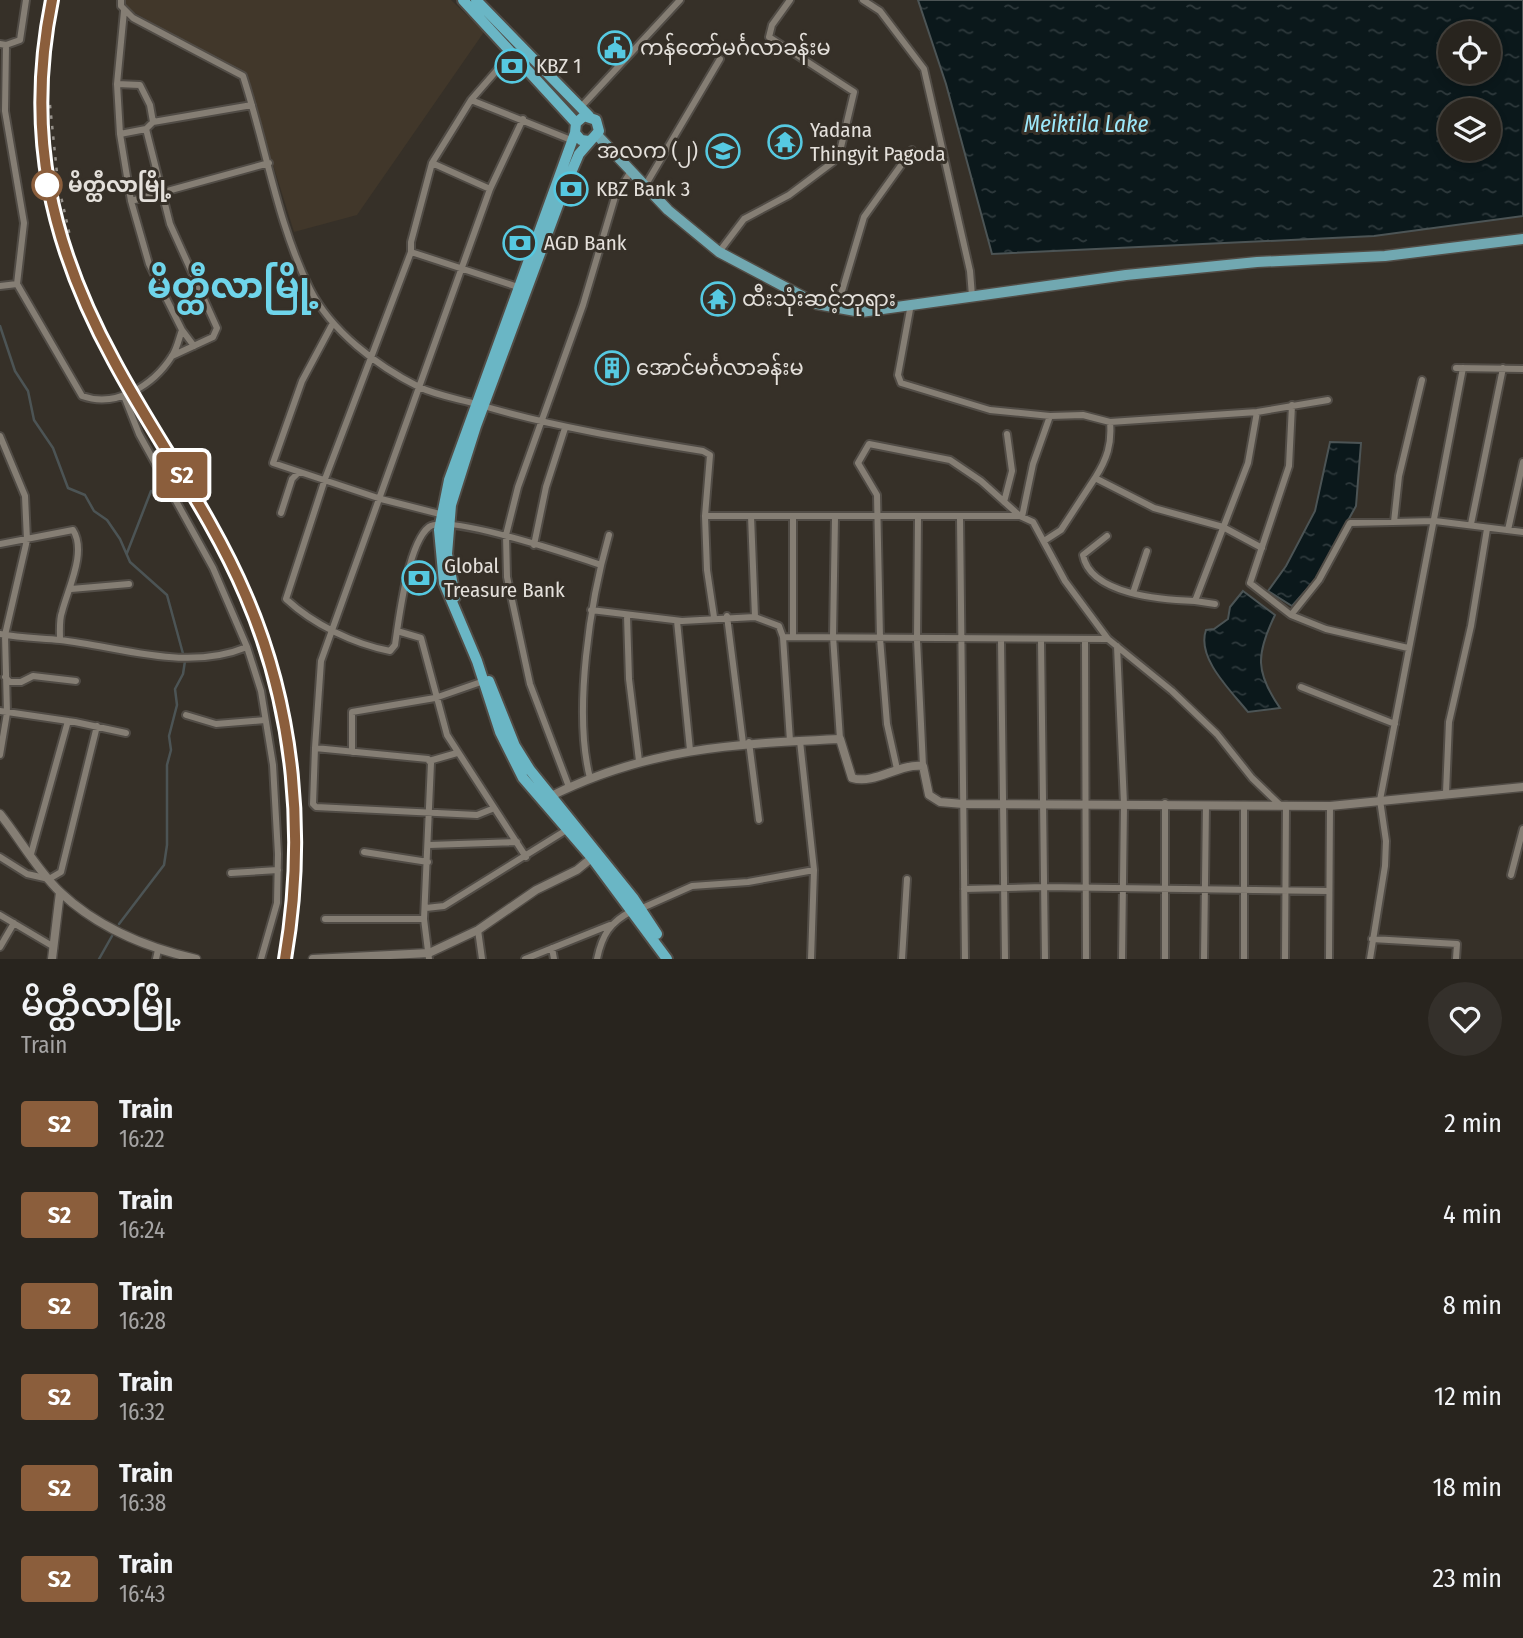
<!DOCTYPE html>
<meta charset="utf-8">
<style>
body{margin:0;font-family:"Fira Sans Condensed","Noto Sans Myanmar",sans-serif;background:#34302b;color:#f1f3f6;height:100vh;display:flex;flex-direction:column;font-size:26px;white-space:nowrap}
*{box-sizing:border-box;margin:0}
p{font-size:23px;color:#a5a4a4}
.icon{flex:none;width:38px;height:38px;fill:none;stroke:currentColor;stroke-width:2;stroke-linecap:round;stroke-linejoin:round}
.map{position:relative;height:959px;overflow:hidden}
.sheet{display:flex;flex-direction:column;background:#28241e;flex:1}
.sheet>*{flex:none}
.badge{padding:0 14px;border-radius:5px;font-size:24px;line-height:46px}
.controls{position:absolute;left:1438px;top:21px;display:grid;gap:14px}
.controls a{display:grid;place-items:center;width:63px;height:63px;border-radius:50%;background:#28241e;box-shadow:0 4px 10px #0003,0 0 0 2px #44413c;font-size:35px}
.map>.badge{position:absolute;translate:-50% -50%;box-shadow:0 0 0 4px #fff}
.round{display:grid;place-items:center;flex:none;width:74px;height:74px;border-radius:37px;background:#34302b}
.overview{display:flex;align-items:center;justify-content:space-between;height:119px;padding:0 21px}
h1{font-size:33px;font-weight:600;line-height:52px}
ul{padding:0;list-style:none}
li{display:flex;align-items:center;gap:21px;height:91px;padding:0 21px}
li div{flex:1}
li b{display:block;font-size:26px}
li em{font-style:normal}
li .badge{min-width:77px;font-weight:700;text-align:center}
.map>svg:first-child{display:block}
</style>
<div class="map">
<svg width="1523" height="959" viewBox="0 0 1523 959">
<defs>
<pattern id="water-ripples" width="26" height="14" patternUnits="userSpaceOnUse" patternTransform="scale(1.75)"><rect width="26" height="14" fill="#0b181b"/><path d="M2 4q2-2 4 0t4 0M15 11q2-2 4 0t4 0" fill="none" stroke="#2e393c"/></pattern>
</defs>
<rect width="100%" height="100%" fill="#363028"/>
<path fill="#41372a" d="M 119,0 L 451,0 L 484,32 L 357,215 L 294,232 L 244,72 L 180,39 L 118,3 Z"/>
<path fill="url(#water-ripples)" stroke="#4c5455" stroke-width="2" fill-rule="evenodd" d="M 918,0 L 1523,0 L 1523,216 L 1374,236 L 992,254 L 946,84 ZM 1451,33 L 1489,33 L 1489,72 L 1451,72 ZM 1451,110 L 1489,110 L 1489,149 L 1451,149 Z
M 1330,442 L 1361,443 L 1356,506 L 1315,580 L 1292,606 L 1268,591 L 1286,566 L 1315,511 Z
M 1243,591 L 1275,615 C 1256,654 1255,672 1280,708 L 1248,712 C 1232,692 1196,658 1206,630 L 1214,629 L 1228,619 L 1230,607 Z"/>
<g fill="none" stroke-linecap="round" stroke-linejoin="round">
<path stroke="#4c5455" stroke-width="2.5" d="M 0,326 L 15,371 L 28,391 L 34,420 L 53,448 L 68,488 L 85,495 L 94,511 L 107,520 L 120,539 L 130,562 L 167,595 L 185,661 L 183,674 L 175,689 L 177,705 L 169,736 L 171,750 L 167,765 L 167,845 L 164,865 L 119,924
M 127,553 L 151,491
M 99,959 L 112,936"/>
<defs>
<path id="minor" d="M 121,0 L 121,6 L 133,18 L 243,76 C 266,146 277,223 310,289 C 331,331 377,366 419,387 C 438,396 460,399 480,405 C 554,427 628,439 703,451 L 710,455 L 705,516 L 707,570 L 714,617
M 863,0 L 880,11 L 924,69 L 970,271 L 972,296
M 0,44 L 6,45 L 5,111 L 24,223 L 17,284
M 6,45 L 20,40 L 26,0
M 511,54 L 471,100 L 432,163 L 411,242 L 411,252 L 325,479 L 286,599 C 314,625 354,644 390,651 L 395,645 C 399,618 408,543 429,527 C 447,513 574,556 601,565
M 117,84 L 140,85 L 150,105 L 153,122
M 471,100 L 571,140
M 580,108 L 680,0
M 146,129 L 170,224 L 217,328 L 213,337 L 172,356
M 120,134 L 146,129 L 153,122 L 252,105
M 432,163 L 490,189
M 645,186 L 720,59
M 131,201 L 269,163
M 411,252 L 521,288
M 719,252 L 744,219 L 789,195 L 833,162 L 841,147 L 854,92 L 769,37 L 772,25 L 790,0
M 17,284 L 82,396 C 116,408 153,386 172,356 C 177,349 179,338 182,330 L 149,264 L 131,201 L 120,134 L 117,84 L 124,11
M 0,286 L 17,284
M 911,304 L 898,375 L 901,383 L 990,410 L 1050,416 L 1083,415 L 1110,422 L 1257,412 L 1328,400
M 837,308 L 864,217 L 912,150
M 333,323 L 302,381 L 273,463 L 381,499 L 444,515
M 182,330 L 194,346
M 1456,368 L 1523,369
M 124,396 L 139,434 L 213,568 L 247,647 L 261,691 L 273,765 L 278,854 L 277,903 L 261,959
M 1292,405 L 1289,466 L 1250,583 L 1291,615 L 1319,580 L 1350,523 L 1435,521 L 1523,532
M 1110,422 C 1112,444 1107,459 1095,478 L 1154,508 L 1223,527 L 1262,548
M 0,436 L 25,496 L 27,540 L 5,635 L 7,713 L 0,755
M 1004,502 L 1012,471 L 1007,434
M 281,513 L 292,479 L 299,472
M 705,516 L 1020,516 L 1033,522 L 1065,581 L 1108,639 L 1172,691 L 1217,734 L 1252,778 L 1280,805
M 751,516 L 755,617
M 793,517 L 793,636
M 835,517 L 833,636 L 840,739
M 918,517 L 917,640 L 923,766
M 960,517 L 965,959
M 1022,517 L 1033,464 L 1050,416
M 1394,522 L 1399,476 L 1422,380
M 1471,524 L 1503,368
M 1508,530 L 1523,462
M 1107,536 L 1083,555 C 1090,595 1164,600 1195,601 L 1248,463 L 1257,412
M 1044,541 L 1061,530 L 1095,478
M 0,544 L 73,530 C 87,552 68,588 62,612 C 59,620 60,631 60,640
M 534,545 L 546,487 L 565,428
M 71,589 L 129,584
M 1133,593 L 1147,551
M 1195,601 L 1215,604
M 591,610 L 682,621 L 755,617 L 779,626 L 783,637 L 1108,639
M 1291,615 L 1326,629 L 1408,648
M 627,616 L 629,679 L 639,761
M 727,616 L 743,743
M 677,621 L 690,750
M 397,631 L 421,638 L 447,735 L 526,857
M 0,634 C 20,638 40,638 60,640 C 122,647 186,672 247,647
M 783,637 L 790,741
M 1001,640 L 1005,959
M 1085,640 L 1086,959
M 1041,641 L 1045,959
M 1117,646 L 1124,804 L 1122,959
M 5,677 L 10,682 L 21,682 L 33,676 L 76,681
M 1301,687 L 1395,724
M 0,711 L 75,722 L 126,733
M 186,715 L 216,724 L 265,720
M 800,741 L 814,870 L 811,959
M 749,742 L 759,820
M 315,748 L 313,804 L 316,807 L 477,815 L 492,809
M 352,752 L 352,712 L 435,698 L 481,682
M 429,761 L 457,753
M 897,769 L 887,724 L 880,638 L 877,495 L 858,463 L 869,444 L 950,460 L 981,481 L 1020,516
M 590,778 C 573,712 590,601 609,535
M 569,787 L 530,684 L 507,577 L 506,535 L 518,487 L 583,305 L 615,197 L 631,171
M 1446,793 L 1449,722 L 1471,626 L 1487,529
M 429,845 L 517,842
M 364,852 L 428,862
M 31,854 L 68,721
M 0,857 L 27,874 L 49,879 L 61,872 L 97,726
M 231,873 L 278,870
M 1511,875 L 1523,829
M 964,889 L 1044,887 L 1329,891
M 426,908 L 444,906 L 568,829
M 640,909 L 692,886 L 748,882 L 814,870
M 0,915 L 54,947
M 325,919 L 424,919
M 478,930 L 482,959
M 1372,939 L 1457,944 L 1456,959
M 0,947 L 14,923
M 552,948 L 554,959
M 156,959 L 158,950
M 429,959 L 424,919 L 431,763 L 428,759 L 315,748 L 321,661 L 490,189 L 523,119
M 525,959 L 610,925
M 597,959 C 602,935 610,922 632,911
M 902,959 L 907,879
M 1165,959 L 1165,803
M 1204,959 L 1206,805
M 1244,959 L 1244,805
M 1285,959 L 1286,805
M 1329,959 L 1330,806
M 1370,959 L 1385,866 L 1386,841 L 1380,800 L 1463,368"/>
<path id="tertiary" d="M 547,798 C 646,748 732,744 840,739 L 852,778 C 875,785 899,763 923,766 L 929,795 L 940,802 L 963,804 L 1330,806 L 1523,787
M 0,814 C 20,839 37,870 60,892 C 97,927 148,948 196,959
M 52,959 L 60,892
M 313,959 L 429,953 L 478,930 L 536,890 L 577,870 L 594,856"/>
<path id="primary" d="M 597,135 L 668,210 L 719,252 L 817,304 L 861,312 L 1126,275 L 1257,262 L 1385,256 L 1523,239"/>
<path id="trunk" d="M 463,0 L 576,123
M 476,0 L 589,116
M 575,133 L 449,480 L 439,530 L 444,583 L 477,661 L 500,732 L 523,778 L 592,858 L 667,959
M 455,597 L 447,554 L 451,505 L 476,426 L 564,189 L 579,154 L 599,131 L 596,120 L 584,116 L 576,123 L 575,133 L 581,140 L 589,141
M 489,681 L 515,746 L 530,770 L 634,899 L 657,934"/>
</defs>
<use href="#minor" stroke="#514c46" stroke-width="10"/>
<use href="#tertiary" stroke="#514c46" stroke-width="11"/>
<use href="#primary" stroke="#514c46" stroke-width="13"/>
<use href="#trunk" stroke="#514c46" stroke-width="14"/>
<use href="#minor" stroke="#857e74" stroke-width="6"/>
<use href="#tertiary" stroke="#857e74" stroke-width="8"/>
<use href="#primary" stroke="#71a8b1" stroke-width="10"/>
<use href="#trunk" stroke="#6ab6c5" stroke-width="10"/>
<path stroke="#95908a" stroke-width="2.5" stroke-dasharray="3.5 7" stroke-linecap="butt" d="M 52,0 C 25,133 51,243 114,361 C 156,440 211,513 246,596 C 295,710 306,838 285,959
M 50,105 L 58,183 L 70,236"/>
</g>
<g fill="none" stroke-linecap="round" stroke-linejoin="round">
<defs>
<path id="line" d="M 52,0 C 25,132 50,244 114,361 C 156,440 211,513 246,596 C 295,710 306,838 285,959"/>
</defs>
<use href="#line" stroke="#fff" stroke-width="16"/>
<use href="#line" stroke="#8b5e3c" stroke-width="10"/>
</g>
<defs>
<symbol id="civic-ring" viewBox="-11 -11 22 22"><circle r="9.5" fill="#363028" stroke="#56c9e1" stroke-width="1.5"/><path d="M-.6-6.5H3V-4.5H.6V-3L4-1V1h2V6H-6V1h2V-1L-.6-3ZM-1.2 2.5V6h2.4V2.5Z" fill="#56c9e1"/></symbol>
<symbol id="bank-ring" viewBox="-11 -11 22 22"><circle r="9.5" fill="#363028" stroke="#56c9e1" stroke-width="1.5"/><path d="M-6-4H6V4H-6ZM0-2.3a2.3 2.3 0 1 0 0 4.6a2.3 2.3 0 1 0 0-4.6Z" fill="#56c9e1"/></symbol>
<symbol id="temple-ring" viewBox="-11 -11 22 22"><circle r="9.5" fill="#363028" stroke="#56c9e1" stroke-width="1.5"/><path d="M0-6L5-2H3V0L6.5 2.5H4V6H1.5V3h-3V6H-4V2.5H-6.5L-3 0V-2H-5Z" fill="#56c9e1"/></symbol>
<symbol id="school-ring" viewBox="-11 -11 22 22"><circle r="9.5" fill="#363028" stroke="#56c9e1" stroke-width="1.5"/><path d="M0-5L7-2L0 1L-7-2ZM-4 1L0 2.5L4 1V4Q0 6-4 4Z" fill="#56c9e1"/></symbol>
<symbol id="building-ring" viewBox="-11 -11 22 22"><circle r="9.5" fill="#363028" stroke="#56c9e1" stroke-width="1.5"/><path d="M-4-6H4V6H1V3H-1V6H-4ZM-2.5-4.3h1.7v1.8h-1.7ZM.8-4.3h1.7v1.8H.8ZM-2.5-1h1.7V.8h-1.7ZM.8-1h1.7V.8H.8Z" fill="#56c9e1"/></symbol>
</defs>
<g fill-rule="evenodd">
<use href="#civic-ring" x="596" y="29" width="38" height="38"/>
<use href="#bank-ring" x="493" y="47" width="38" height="38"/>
<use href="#temple-ring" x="766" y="123" width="38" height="38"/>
<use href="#school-ring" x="704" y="132" width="38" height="38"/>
<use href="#bank-ring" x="552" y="170" width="38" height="38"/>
<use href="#bank-ring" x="501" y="224" width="38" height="38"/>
<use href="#temple-ring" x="699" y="280" width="38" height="38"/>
<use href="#building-ring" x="593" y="349" width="38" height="38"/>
<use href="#bank-ring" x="400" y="559" width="38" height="38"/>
</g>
<circle fill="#fff" stroke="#8b5e3c" stroke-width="3.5" cx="47" cy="185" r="14"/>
<g text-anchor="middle" stroke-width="6" stroke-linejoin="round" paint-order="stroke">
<g font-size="21" fill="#e4e0db" stroke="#363028" text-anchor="start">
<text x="640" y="55">ကန်တော်မင်္ဂလာခန်းမ</text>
<text x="536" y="73">KBZ 1</text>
<text x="810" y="137">Yadana<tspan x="810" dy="24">Thingyit Pagoda</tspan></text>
<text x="698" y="158" text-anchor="end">အလက (၂)</text>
<text x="596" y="196">KBZ Bank 3</text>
<text x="544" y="250">AGD Bank</text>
<text x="742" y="306">ထီးသုံးဆင့်ဘုရား</text>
<text x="636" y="375">အောင်မင်္ဂလာခန်းမ</text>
<text x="444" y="573">Global<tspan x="444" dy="24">Treasure Bank</tspan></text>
</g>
<g font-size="21" font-weight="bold" fill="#e4e0db" stroke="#363028" text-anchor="start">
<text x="68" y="192">မိတ္ထီလာမြို့</text>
</g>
<g font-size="23" font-style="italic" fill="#9de8fa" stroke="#363028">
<text x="1086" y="132">Meiktila Lake</text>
</g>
<g font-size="35" font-weight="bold" fill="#6fd5eb" stroke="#363028">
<text x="233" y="298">မိတ္ထီလာမြို့</text>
</g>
</g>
</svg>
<div class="controls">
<a><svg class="icon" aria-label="locate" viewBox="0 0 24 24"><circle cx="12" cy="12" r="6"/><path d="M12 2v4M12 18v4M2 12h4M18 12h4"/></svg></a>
<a><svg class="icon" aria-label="layers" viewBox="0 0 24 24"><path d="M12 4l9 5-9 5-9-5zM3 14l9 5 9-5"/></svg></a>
</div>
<b class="badge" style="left:182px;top:475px;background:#8b5e3c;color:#fff">S2</b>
</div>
<section class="sheet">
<div class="overview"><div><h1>မိတ္ထီလာမြို့</h1><p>Train</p></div><a class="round"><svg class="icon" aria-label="heart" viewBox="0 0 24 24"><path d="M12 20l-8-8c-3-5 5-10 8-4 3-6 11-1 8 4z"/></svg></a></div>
<ul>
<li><span class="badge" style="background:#8b5e3c;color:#fff">S2</span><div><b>Train</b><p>16:22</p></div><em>2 min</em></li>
<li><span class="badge" style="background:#8b5e3c;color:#fff">S2</span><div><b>Train</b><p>16:24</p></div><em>4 min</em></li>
<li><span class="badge" style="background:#8b5e3c;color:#fff">S2</span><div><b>Train</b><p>16:28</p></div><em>8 min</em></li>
<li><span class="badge" style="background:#8b5e3c;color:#fff">S2</span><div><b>Train</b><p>16:32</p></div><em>12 min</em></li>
<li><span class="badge" style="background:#8b5e3c;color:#fff">S2</span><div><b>Train</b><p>16:38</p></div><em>18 min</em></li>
<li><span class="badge" style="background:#8b5e3c;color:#fff">S2</span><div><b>Train</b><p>16:43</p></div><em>23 min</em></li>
</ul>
</section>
